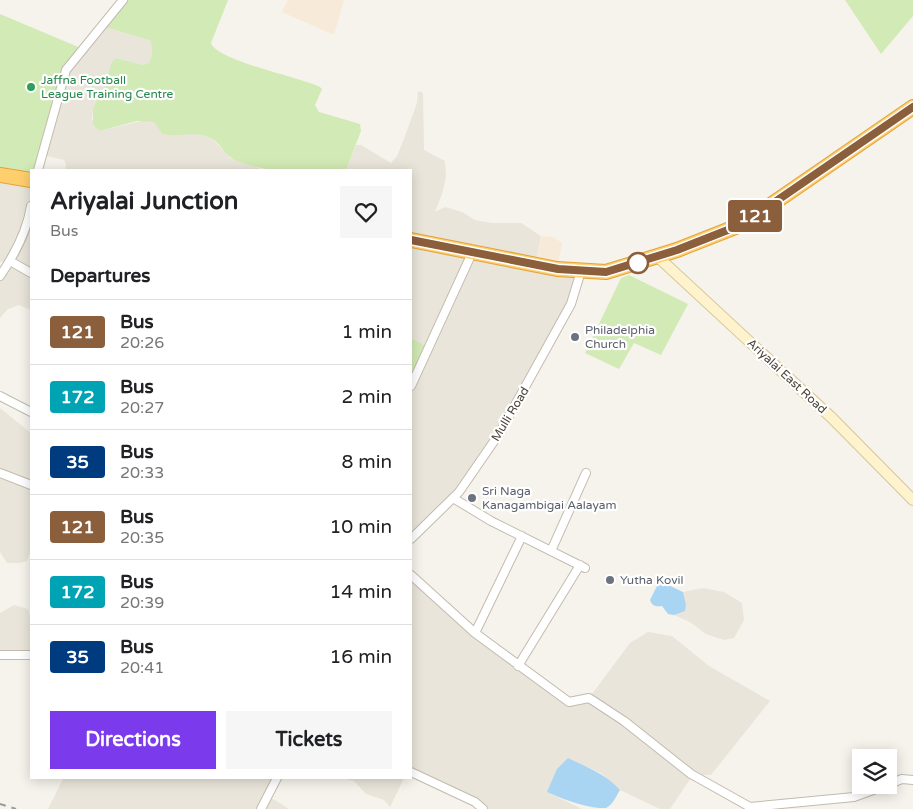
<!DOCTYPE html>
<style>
body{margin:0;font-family:"Varela Round",sans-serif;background:#f6f6f6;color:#202124;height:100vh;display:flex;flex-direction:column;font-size:19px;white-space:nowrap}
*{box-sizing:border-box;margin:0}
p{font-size:16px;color:#757577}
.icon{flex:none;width:28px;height:28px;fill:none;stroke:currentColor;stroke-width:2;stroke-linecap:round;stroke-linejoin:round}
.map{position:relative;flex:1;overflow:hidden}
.side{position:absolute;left:30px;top:169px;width:382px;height:610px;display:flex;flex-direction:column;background:#fff;border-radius:0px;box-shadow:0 2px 12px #0003}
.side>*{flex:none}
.badge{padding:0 10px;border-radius:4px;font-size:18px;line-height:32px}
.buttons{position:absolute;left:852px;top:749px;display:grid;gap:10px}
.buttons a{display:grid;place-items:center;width:45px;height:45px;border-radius:0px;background:#fff;box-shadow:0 2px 12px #0003;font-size:25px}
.map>.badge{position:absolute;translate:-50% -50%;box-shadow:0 0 0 2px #fff}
h2{padding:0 20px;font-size:19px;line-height:45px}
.round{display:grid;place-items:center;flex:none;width:52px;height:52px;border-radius:0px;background:#f6f6f6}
.headline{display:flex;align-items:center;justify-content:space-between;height:85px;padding:0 20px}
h1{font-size:24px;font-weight:700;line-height:38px}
.primary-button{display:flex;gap:10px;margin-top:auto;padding:10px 20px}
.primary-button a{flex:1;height:58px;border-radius:0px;background:#7c3aed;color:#fff;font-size:20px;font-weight:700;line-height:58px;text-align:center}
.primary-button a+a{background:#f6f6f6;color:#202124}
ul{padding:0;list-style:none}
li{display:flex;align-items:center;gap:15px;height:65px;padding:0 20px;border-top:1px solid #e0e0e0}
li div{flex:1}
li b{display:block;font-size:19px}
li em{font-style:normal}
li .badge{min-width:55px;font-weight:700;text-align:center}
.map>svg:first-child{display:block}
</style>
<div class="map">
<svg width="913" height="809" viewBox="0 0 913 809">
<rect width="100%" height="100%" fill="#f6f3ec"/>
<path fill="#eae5da" d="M 102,26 L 151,41 L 152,55 L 149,63 L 143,65 L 116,58 L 104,87 L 93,108 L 92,119 L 99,131 L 146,120 L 154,122 L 162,134 L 169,135 L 194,133 L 212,138 L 230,158 L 264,170 L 65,170 L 66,165 L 64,160 L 42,155 L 66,70 Z
M 418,91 L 423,93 L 424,150 L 445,161 L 446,177 L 442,194 L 435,212 L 445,207 L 462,212 L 475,220 L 492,223 L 521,223 L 541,236 L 535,265 L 581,271 L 547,350 L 459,492 L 411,539 L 411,386 L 414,342 L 411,338 L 411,170 L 346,170 L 356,145 L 361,145 L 391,163 L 397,156 L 405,136 L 417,103 Z
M 0,175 L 31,180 L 31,310 L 19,305 L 8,309 L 0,318 L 0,276 L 9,261 L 0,262 Z
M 0,408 L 31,433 L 31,549 L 27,561 L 19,563 L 7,563 L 0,552 Z
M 411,575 L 475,633 L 569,702 L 589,698 L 630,643 L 648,632 L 672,636 L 709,666 L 770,701 L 711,775 L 693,775 L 670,809 L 660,809 L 620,790 L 601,773 L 568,758 L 547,792 L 582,809 L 483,809 L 411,772 Z
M 703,588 L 724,592 L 742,603 L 744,620 L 734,638 L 724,640 L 706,634 L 690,622 L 674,615 L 685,610 L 686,605 L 683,592 Z
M 14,605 L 28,609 L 31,621 L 31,655 L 0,655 L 0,613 Z
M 68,778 L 277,778 L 267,798 L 273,799 L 289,809 L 48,809 L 63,779 Z
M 342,778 L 404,778 L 390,807 L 384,800 L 366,794 L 354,781 Z"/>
<path fill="#f7ead8" d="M 288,0 L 344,0 L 334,35 L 282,12 Z
M 541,236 L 553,237 L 562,243 L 557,269 L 535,265 Z"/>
<path fill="#d2eab5" d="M 123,0 L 228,0 L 211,43 C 217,61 300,77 320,87 L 322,89 L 315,105 L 319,112 L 360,124 L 361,131 L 346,170 C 308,170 268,176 233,159 C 224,155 220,142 211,138 C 194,130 178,138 162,134 L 154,122 L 137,121 L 99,131 L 93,124 L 93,108 L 104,87 L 112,62 L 116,58 L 143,65 L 149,63 L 152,55 L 151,41 L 102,26 Z
M 845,0 L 913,0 L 913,16 L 881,54 Z
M 0,14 L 83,49 L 66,70 L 38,170 L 31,170 L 31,180 L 0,175 Z
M 629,275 L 688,304 L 661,355 L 634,343 L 619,369 L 585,353 L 621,278 Z
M 411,338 L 430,348 L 411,386 Z"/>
<path fill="#a9d4f2" d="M 662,582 L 683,592 L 686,605 L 685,611 L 674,615 L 668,614 L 662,606 C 656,607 652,606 650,600 L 658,584 Z
M 568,758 C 587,767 607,775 620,790 C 616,796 613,805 606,808 C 589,809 562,799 547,792 L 557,769 Z"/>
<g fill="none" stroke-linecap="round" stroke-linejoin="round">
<defs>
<path id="street" d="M 38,170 L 66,70 L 123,0
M 10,261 L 31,273
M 0,276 C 15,254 27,232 31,206
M 411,386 L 472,253
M 0,396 L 31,412
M 0,473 L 31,485
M 453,498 L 491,521 L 585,568
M 411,539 L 459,492 L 499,434 L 571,304 L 581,271
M 551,551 L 586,473
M 411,575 L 475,633 L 569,702 L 589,698 L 624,721 L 691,774 L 750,807 L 854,797 L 887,785
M 475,633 L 522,536
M 0,655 L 31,655
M 518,666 L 580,565
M 411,772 L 475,802 L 483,809
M 889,784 L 902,779 L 913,780
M 261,809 L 277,778"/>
<path id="secondary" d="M 658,257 L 832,418 L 913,500"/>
<path id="highway" d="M 0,175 L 31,180
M 411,240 L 557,269 L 606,272 L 677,250 L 743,224 L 913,107"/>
</defs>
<use href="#street" stroke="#c2bbae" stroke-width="10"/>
<use href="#secondary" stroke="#d6c79b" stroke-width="12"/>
<use href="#highway" stroke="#e0a43c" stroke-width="16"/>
<use href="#street" stroke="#fff" stroke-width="8"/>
<use href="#secondary" stroke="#fff3cd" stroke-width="10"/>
<use href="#highway" stroke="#ffcf6e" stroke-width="14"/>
<path stroke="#9a9a9a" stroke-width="2" stroke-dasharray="6 6" stroke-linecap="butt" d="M 0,804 L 16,809"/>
</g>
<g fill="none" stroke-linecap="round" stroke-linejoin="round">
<defs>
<path id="line" d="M 411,240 L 558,269 L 606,272 L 677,250 L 743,224 L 913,107"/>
</defs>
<use href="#line" stroke="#fff" stroke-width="11"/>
<use href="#line" stroke="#8b5e3c" stroke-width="8"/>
</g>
<circle fill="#2e9e5b" stroke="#fff" stroke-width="2" cx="31" cy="87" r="5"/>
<circle fill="#fff" stroke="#8b5e3c" stroke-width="2.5" cx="638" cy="263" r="10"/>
<g fill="#6b7280" stroke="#fff" stroke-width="2">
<circle cx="575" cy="337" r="5"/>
<circle cx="472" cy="498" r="5"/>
<circle cx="610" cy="580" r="5"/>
</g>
<g text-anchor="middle" stroke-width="4.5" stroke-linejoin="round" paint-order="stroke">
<g font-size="12" fill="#27864d" stroke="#fff" text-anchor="start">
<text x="41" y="84">Jaffna Football<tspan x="41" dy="14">League Training Centre</tspan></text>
</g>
<g font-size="12" fill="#5b616d" stroke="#fff" text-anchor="start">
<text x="585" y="334">Philadelphia<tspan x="585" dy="14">Church</tspan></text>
<text x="482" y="495">Sri Naga<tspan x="482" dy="14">Kanagambigai Aalayam</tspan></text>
<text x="620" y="584">Yutha Kovil</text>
</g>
<g font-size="12" fill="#4b4439" stroke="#fff">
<text transform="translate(787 376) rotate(43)" y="4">Ariyalai East Road</text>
<text transform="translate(510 414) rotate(-59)" y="4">Mulli Road</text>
</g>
</g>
</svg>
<div class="buttons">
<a><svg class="icon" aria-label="layers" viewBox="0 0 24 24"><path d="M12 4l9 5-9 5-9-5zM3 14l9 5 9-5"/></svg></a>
</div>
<b class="badge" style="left:755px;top:216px;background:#8b5e3c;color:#fff">121</b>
<section class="side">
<div class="headline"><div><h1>Ariyalai Junction</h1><p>Bus</p></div><a class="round"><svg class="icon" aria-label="heart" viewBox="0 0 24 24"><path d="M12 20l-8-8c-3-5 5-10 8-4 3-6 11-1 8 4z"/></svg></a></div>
<h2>Departures</h2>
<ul>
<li><span class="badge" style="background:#8b5e3c;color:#fff">121</span><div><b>Bus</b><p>20:26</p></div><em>1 min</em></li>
<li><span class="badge" style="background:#00a3b4;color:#fff">172</span><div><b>Bus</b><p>20:27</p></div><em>2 min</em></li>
<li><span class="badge" style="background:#003b80;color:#fff">35</span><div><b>Bus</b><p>20:33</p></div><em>8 min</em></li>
<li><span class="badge" style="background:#8b5e3c;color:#fff">121</span><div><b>Bus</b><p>20:35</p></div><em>10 min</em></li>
<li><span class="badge" style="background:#00a3b4;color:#fff">172</span><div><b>Bus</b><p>20:39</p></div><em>14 min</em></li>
<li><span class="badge" style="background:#003b80;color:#fff">35</span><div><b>Bus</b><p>20:41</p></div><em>16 min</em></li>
</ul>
<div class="primary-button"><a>Directions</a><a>Tickets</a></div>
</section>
</div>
